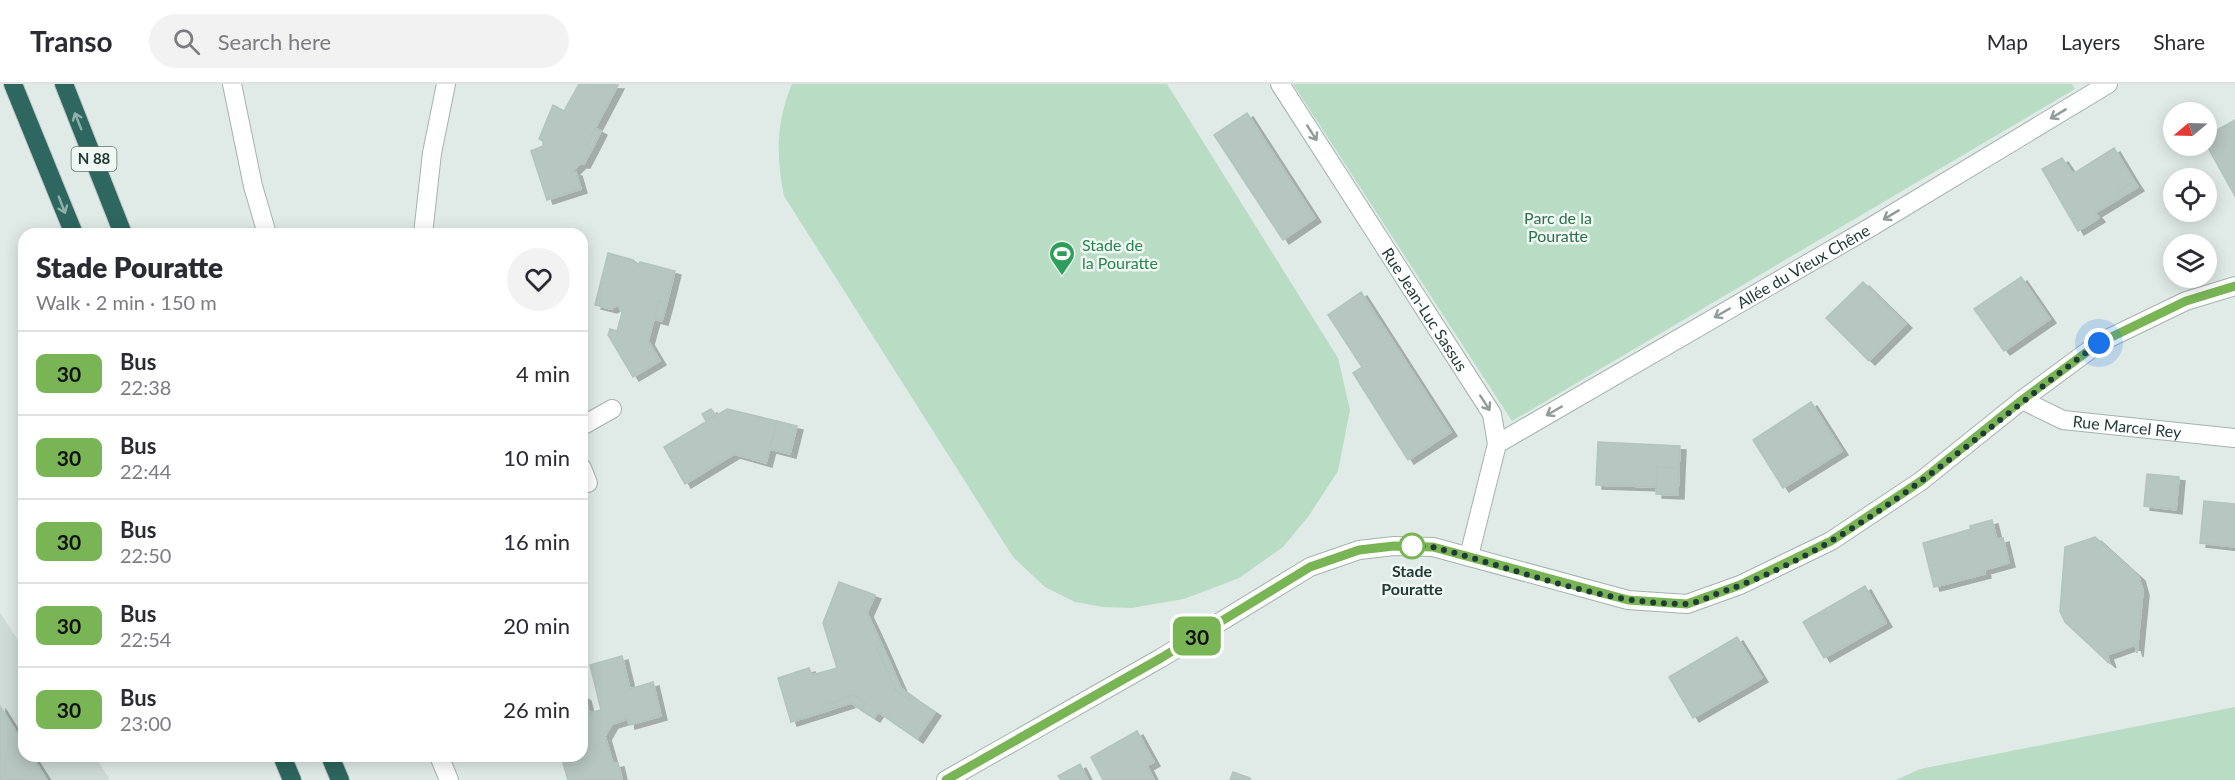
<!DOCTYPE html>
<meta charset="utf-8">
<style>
body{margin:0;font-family:Lato,sans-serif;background:#f2f2f3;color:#2b2b33;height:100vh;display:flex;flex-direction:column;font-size:22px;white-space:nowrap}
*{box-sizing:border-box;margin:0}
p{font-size:20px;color:#7c7c81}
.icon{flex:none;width:33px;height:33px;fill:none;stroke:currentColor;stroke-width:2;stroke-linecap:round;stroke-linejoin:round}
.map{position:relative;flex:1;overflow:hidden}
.sheet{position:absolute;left:18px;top:144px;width:570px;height:534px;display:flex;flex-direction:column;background:#fff;border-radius:18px;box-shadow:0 3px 15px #0003}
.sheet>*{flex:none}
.badge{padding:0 12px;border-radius:9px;font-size:21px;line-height:39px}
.needle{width:39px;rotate:251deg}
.buttons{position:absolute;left:2163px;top:18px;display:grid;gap:12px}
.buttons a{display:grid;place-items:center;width:54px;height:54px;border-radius:50%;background:#fff;box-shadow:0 3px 15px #0003;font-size:30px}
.you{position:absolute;width:30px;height:30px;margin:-15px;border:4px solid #fff;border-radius:50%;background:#1a73e8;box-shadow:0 0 0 9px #1a73e833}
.map>.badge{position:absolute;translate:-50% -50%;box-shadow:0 0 0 3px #fff}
.round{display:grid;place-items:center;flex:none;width:63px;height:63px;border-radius:32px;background:#f2f2f3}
.headline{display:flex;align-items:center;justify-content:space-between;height:102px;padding:0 18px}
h1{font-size:28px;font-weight:800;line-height:45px}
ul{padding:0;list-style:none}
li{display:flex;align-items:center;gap:18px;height:84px;padding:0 18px;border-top:2px solid #e1e1e2}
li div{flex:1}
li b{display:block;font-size:22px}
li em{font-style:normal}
li .badge{min-width:66px;font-weight:700;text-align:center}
header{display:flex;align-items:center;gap:36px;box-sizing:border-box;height:84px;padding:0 30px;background:#fff;border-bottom:2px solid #e1e1e2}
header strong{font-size:28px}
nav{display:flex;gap:33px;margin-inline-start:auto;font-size:21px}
.search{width:420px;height:54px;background:#f2f2f3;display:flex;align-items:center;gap:15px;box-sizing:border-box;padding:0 21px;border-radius:33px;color:#7c7c81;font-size:22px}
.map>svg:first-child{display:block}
</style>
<header>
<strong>Transo</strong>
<div class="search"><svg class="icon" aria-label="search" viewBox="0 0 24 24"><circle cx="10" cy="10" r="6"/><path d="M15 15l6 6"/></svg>Search here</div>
<nav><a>Map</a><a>Layers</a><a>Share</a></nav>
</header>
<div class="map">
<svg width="2235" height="696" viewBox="0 0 2235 696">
<defs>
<filter id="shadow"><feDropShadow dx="6" dy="4" stdDeviation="0" flood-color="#0004"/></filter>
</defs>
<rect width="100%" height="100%" fill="#e0ebe7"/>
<path fill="#cedbd6" d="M 0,529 L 24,565 L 24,672 L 95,672 L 110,696 L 0,696 Z"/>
<path fill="#b9dcc5" d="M 792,0 L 1167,0 L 1338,274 L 1350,326 L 1338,387 L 1308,433 L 1283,463 L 1239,494 L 1184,515 L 1131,524 L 1103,523 L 1075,518 L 1045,503 L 1013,473 L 784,112 C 776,73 776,37 792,0 Z
M 1293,0 L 2072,0 L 2075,5 L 1512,337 Z
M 2235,623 L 2235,696 L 1896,696 L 1920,685 Z"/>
<path fill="#b6c6c0" stroke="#b3c4be" stroke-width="1.5" filter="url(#shadow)" d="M 579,0 L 618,1 L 586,62 L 592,65 L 584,80 L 580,80 L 572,88 L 576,88 L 581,105 L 547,116 L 531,67 L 543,62 L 543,57 L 539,55 L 553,21 L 564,27 Z
M 1247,29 L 1315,134 L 1283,156 L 1214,51 Z
M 2235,36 L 2235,112 L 2206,60 L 2206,52 Z
M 595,44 L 601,47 L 592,65 L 586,62 Z
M 2114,64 L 2134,97 L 2117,109 L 2120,114 L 2095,129 L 2099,134 L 2078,147 L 2042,85 L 2062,74 L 2073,90 Z
M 2134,97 L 2138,103 L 2120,114 L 2117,109 Z
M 608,169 L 633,176 L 639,181 L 640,178 L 675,187 L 667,219 L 659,217 L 648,257 L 660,277 L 633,293 L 608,251 L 610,245 L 617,247 L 622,229 L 618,221 L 611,225 L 595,221 Z
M 2021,193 L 2050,235 L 2004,267 L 1974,225 Z
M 1863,198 L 1906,240 L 1869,277 L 1826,234 Z
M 1361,208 L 1451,348 L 1408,376 L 1353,289 L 1362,283 L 1328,231 Z
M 659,217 L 667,219 L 662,237 L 654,235 Z
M 1811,318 L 1842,367 L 1783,404 L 1753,356 Z
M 711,325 L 716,332 L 706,337 L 702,330 Z
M 727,325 L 777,337 L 766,379 L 734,370 L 685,400 L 664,363 Z
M 777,337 L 797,342 L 790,370 L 770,365 Z
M 1598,358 L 1680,362 L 1679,384 L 1657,383 L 1656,403 L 1596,401 Z
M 1657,383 L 1679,384 L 1678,411 L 1656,410 Z
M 2147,390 L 2179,393 L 2176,426 L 2144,422 Z
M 2204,417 L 2235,420 L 2235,463 L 2200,459 Z
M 1992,436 L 1997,456 L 2003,454 L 2009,479 L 1984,486 L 1985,490 L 1934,503 L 1923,459 L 1971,445 L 1970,442 Z
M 2095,453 L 2139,493 L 2143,507 L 2137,569 L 2135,561 L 2107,571 L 2110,580 L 2065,538 L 2060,527 L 2065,463 Z
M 839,498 L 875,511 L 867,529 L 882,561 L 877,564 L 896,607 L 910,617 L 913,613 L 935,628 L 917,655 L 878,628 L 874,634 L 861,626 L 866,619 L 853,611 L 821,622 L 823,628 L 791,638 L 778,594 L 809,584 L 812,591 L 837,584 L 823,539 Z
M 1865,502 L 1886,539 L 1824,574 L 1803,538 Z
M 1737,553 L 1762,594 L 1693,634 L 1669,593 Z
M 882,561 L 901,604 L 913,613 L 910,617 L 896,607 L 877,564 Z
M 622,572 L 630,605 L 653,598 L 661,632 L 629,641 L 628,635 L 612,640 L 605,652 L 613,680 L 618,679 L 622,696 L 568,696 L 561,672 L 582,672 L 582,611 L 585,613 L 589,629 L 601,626 L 590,581 Z
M 853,611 L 866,619 L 861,626 L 851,619 L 823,628 L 821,622 Z
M 0,622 L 24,660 L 24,672 L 32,672 L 47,696 L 0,696 Z
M 1137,647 L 1154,678 L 1147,682 L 1154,696 L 1103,696 L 1091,673 Z
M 1080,680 L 1088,696 L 1061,696 L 1058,692 Z
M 1233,688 L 1250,694 L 1250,696 L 1230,696 Z"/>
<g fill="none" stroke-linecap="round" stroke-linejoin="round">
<defs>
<g id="street">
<path d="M 232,0 L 253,102 L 267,150"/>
<path id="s1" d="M 1280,0 L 1492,330 L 1497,360 L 1469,472"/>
<path d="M 423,150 L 432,69 L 446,0"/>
<path id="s2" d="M 2022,316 L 2063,336 L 2235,354"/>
<path d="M 582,342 L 612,325"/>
<path id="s3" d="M 1497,360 L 1871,143 L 2108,0"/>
<path d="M 582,384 L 588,399"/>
<path d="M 439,672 L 449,696"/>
<path d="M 946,696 L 1161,574 L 1310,483 L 1359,466 L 1394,462 L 1433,463 L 1628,516 L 1687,520 L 1740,501 L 1831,457 L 1921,397 L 2022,316 L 2099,259 L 2186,217 L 2235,202"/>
</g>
<path id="highway" d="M 13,0 L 74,150
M 64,0 L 123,150
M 282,672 L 292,696
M 330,672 L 340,696"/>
</defs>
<use href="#street" stroke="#a3b3ae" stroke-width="20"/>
<use href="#highway" stroke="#c1c8c7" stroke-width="20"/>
<use href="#street" stroke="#fff" stroke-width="18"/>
<use href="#highway" stroke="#2d675f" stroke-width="18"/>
</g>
<defs><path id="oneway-shaft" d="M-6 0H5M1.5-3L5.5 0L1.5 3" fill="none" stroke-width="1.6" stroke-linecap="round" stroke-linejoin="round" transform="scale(1.5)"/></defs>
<g stroke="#909d9a">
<use href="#oneway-shaft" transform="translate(2058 30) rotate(149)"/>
<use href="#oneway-shaft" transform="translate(1312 49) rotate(57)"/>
<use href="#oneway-shaft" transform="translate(1891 131) rotate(149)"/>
<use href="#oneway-shaft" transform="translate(1722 229) rotate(150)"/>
<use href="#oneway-shaft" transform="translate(1485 319) rotate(57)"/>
<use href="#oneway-shaft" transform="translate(1554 327) rotate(150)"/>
</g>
<g stroke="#8fb0aa">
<use href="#oneway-shaft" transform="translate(78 37) rotate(-112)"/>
<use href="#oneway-shaft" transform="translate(62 121) rotate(69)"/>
</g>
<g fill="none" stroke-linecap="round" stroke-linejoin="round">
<defs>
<path id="line" d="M 946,696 L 1161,574 L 1310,483 L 1359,466 L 1394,462 L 1433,463 L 1628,516 L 1687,520 L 1740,501 L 1831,457 L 1921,397 L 2022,316 L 2099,259 L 2186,217 L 2235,202"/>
</defs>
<use href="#line" stroke="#fff" stroke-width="14"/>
<use href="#line" stroke="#79b555" stroke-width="9"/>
<path stroke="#213b36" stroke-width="6" stroke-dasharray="0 10.8" d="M 1412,462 L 1433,463 C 1515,484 1599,520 1684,520 C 1697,520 1714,510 1727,506 C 1864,459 1983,345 2099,259"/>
</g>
<defs>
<symbol id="stadium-pin" viewBox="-11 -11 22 30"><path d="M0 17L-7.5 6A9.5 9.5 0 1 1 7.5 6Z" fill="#2e9e5b" stroke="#f1f8f4"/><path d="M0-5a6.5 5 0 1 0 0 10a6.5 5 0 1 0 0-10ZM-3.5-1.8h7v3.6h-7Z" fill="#fff"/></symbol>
</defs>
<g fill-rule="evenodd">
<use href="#stadium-pin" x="1047" y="155" width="30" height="40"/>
</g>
<circle fill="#fff" stroke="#79b555" stroke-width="3" cx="1412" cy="462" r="12"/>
<g text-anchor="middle" stroke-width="5" stroke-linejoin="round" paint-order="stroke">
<rect fill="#f1f8f4" stroke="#5f746f" stroke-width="1.5" x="71.5" y="63" width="45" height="24" rx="4.5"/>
<g font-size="15" font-weight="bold" fill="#213b36">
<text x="94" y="80">N 88</text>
</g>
<g font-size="16" fill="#2c714b" stroke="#f1f8f4">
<text x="1558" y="140">Parc de la<tspan x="1558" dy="18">Pouratte</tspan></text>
</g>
<g font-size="16" fill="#27864d" stroke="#f1f8f4" text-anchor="start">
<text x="1082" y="167">Stade de<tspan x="1082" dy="18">la Pouratte</tspan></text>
</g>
<g font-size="16" fill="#213b36" stroke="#f1f8f4">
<text dy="6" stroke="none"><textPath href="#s3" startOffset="354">Allée du Vieux Chêne</textPath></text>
<text dy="6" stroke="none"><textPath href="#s1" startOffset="268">Rue Jean-Luc Sassus</textPath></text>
<text dy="6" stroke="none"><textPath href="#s2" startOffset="110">Rue Marcel Rey</textPath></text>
</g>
<g font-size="16" font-weight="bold" fill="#213b36" stroke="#f1f8f4">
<text x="1412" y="493">Stade<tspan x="1412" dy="18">Pouratte</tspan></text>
</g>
</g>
</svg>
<div class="buttons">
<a><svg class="needle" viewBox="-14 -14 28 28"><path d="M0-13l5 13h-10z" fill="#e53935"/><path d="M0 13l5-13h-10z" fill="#7c7c81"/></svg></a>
<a><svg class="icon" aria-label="locate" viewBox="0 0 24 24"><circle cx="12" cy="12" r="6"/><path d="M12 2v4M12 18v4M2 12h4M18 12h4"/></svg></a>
<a><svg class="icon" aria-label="layers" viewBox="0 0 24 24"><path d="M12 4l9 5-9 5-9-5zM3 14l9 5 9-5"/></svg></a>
</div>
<div class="you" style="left:2099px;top:259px"></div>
<b class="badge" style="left:1197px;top:552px;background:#79b555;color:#111">30</b>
<section class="sheet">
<div class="headline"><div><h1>Stade Pouratte</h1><p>Walk · 2 min · 150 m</p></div><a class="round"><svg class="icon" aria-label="heart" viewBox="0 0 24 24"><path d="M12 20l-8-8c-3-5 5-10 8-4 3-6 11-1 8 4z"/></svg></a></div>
<ul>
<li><span class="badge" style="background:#79b555;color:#111">30</span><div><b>Bus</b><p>22:38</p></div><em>4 min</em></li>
<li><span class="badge" style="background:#79b555;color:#111">30</span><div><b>Bus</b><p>22:44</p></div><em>10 min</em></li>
<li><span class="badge" style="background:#79b555;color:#111">30</span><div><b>Bus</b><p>22:50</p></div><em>16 min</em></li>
<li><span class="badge" style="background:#79b555;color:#111">30</span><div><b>Bus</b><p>22:54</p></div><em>20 min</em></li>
<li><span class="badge" style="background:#79b555;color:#111">30</span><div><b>Bus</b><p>23:00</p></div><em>26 min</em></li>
</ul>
</section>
</div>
